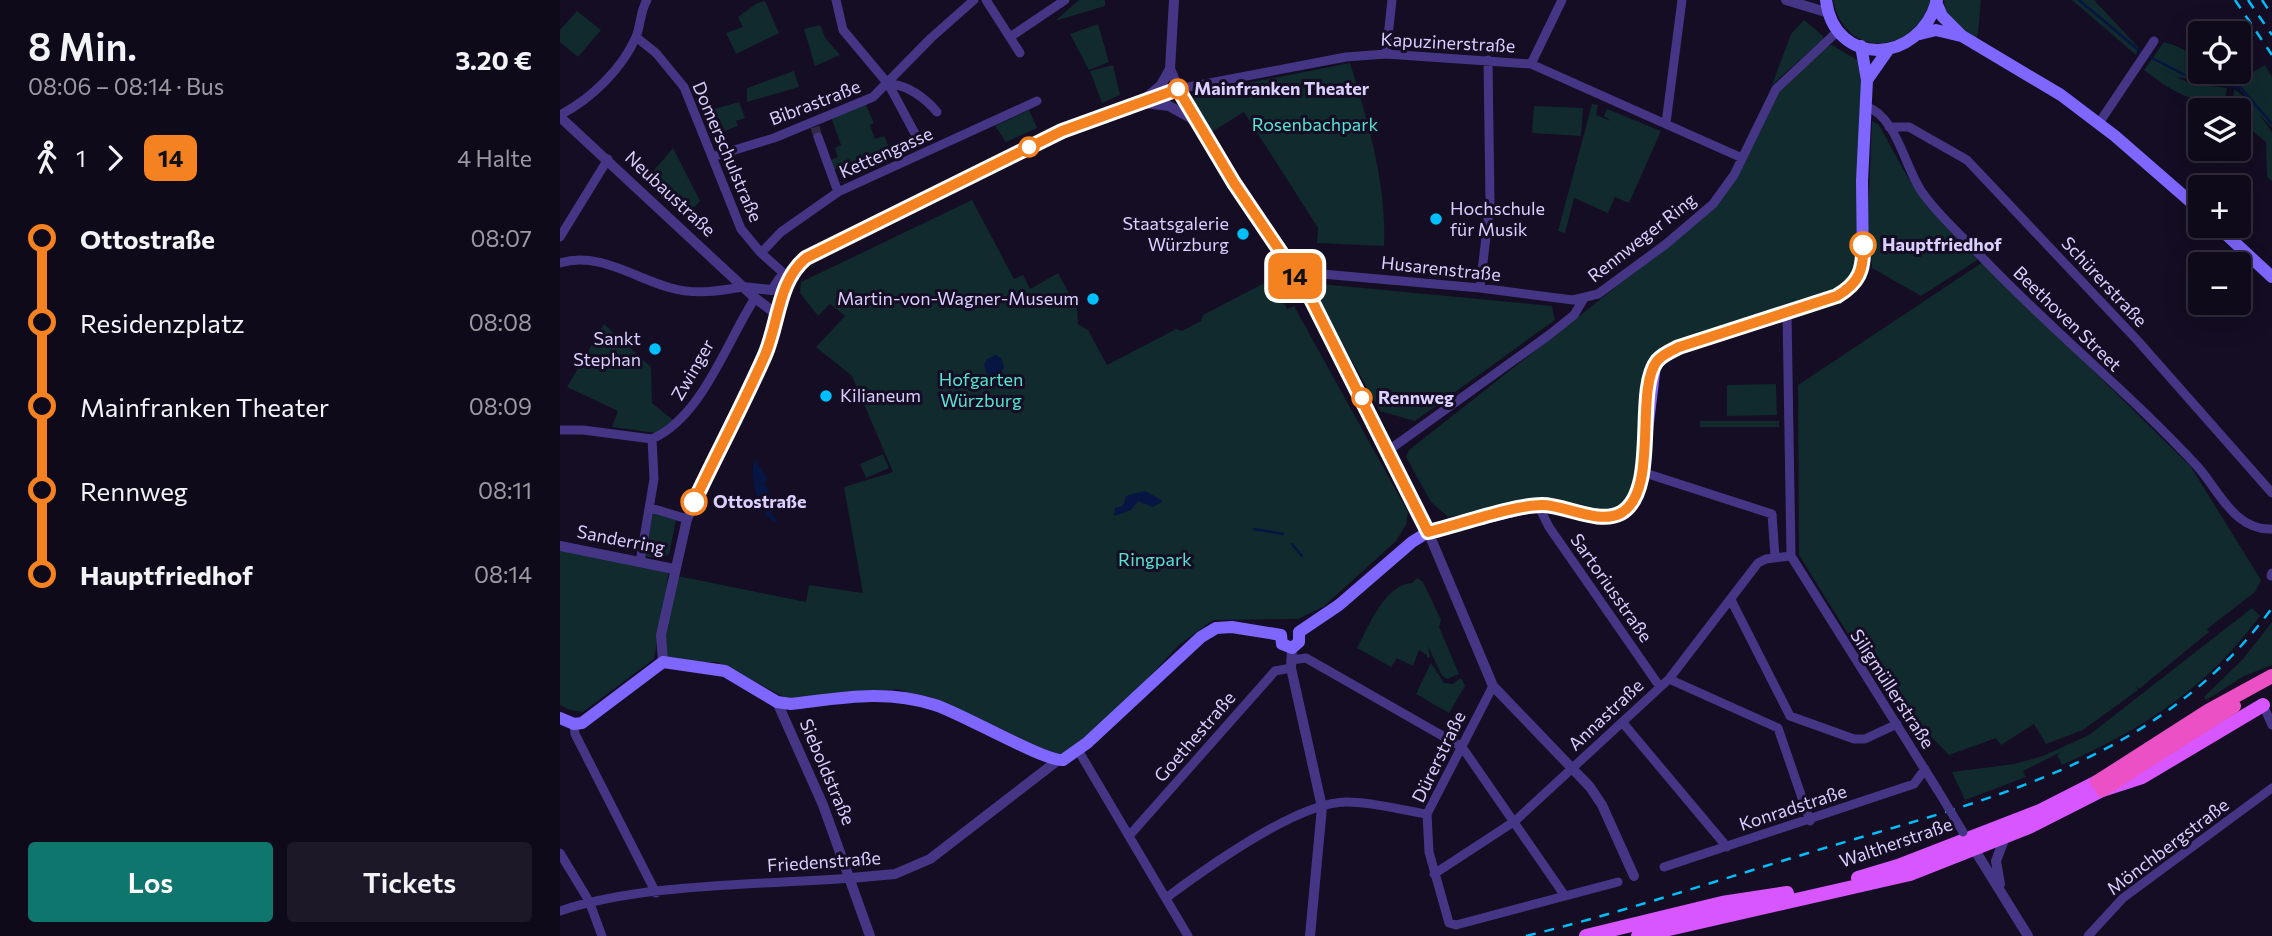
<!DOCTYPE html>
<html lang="de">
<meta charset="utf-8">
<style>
body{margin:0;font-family:Commissioner,sans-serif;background:#1d1827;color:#f1f3f6;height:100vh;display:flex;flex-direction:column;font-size:26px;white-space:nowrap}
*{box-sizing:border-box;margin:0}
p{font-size:23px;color:#9b9aa2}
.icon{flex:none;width:38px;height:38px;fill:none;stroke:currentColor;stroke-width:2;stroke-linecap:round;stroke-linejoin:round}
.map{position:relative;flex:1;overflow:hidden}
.panel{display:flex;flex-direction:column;background:#0f0a1a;width:560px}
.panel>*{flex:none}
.badge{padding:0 14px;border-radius:10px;font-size:24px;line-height:46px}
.buttons{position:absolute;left:1628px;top:21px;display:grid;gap:14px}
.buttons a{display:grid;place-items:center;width:63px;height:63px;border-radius:7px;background:#0f0a1a;box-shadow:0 7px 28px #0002,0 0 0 2px #2f2b39;font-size:35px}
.map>.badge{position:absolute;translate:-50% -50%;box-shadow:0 0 0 4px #fff}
.legs{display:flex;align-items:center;gap:10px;height:77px;padding:0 28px;font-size:23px}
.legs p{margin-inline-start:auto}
.head{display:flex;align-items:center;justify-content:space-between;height:119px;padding:0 28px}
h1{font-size:38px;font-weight:600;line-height:52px}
.cta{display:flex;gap:14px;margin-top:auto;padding:14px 28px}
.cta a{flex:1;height:80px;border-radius:7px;background:#0f766e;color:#fff;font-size:28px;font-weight:600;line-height:80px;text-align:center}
.cta a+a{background:#1d1827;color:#f1f3f6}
ul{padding:0 28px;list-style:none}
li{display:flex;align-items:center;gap:24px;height:84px;font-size:26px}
li i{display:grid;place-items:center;width:10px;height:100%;margin:0 9px;background:currentColor}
li i::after{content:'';width:18px;height:18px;margin:-9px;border:5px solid;border-radius:50%;background:#0f0a1a}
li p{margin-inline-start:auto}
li:first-child i{background:linear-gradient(#0000 50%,currentColor 0)}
li:last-child i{background:linear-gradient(currentColor 50%,#0000 0)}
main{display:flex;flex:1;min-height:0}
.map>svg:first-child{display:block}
</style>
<main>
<section class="panel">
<div class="head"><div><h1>8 Min.</h1><p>08:06 – 08:14 · Bus</p></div><b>3.20 €</b></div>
<div class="legs"><svg class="icon" aria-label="walk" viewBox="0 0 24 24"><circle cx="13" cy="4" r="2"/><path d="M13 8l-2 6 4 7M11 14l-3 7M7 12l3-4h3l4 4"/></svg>1<svg class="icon" aria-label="forward" viewBox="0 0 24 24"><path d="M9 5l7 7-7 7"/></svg><b class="badge" style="background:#f58220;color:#111">14</b><p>4 Halte</p></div>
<ul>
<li><i style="color:#f58220"></i><b>Ottostraße</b><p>08:07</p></li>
<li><i style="color:#f58220"></i><span>Residenzplatz</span><p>08:08</p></li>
<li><i style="color:#f58220"></i><span>Mainfranken Theater</span><p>08:09</p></li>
<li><i style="color:#f58220"></i><span>Rennweg</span><p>08:11</p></li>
<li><i style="color:#f58220"></i><b>Hauptfriedhof</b><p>08:14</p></li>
</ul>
<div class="cta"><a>Los</a><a>Tickets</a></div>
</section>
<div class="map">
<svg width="1712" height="936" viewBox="0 0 1712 936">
<rect width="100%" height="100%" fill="#140d23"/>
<path fill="#102a2d" d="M 519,0 L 545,0 L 545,6 L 495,21 Z
M 1273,0 L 1371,0 C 1355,54 1285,61 1273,0 Z
M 1384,0 L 1421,0 L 1418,34 L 1415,39 C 1401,30 1384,18 1384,0 Z
M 1512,0 L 1534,0 L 1578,47 L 1576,55 Z
M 205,1 L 219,33 L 176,54 L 166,33 L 183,27 L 178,17 L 197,3 Z
M 17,11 L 41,30 L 18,57 L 0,42 L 0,30 Z
M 1244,20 L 1263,36 L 1263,39 L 1212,85 L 1231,34 Z
M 538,24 L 549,62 L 529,70 L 510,34 Z
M 260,25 L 266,39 L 280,55 L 255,66 L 244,29 Z
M 1604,42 C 1620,47 1640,54 1640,72 L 1670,72 L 1665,86 L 1617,77 L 1598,68 L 1629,83 L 1667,88 L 1665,100 C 1636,108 1606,87 1584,70 Z
M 1272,45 L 1299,61 L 1302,93 L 1298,262 L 1294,278 L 1283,288 L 1098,360 L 1087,376 L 1077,483 L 1058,513 L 980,502 L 888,517 L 871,502 L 846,457 L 849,450 L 1108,246 L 1161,199 L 1177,177 L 1220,91 L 1267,46 Z
M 790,63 C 808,122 827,184 824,246 L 757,243 L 758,228 L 684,112 L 650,133 L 629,98 L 642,92 Z
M 553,65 L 560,95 L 542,103 L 530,71 Z
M 1705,65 L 1712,77 L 1712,128 L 1698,113 L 1712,132 L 1712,181 L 1707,177 L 1706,142 L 1689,128 L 1673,105 L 1674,89 L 1691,102 L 1676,85 L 1678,70 L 1690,74 Z
M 234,71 L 239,87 L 187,102 L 187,88 Z
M 179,102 L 185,118 L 176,121 L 178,126 L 165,131 L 154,109 Z
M 305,103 L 314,123 L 310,125 L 315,139 L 324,136 L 333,156 L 324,160 L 322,156 L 296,168 L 294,165 L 288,167 L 286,163 L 273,171 L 269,161 L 278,157 L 275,148 L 281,145 L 271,117 Z
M 1032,104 L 1038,105 L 1036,115 L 1051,121 L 1044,116 L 1047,109 L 1101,131 L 1069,203 L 1055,197 L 1048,213 L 1014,198 L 1005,233 L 998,231 Z
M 974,106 L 1023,108 L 1021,136 L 972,133 Z
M 469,110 L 477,128 L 446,142 L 435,126 Z
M 1312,121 L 1319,125 L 1347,176 L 1367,206 L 1419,259 L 1361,296 L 1312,268 L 1308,217 Z
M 113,148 L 140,201 L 130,212 L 90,175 Z
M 412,200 L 454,279 L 463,275 L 470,289 L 498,273 L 517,308 L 518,324 L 528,330 L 547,365 L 616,329 L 622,331 L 641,321 L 643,315 L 712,279 L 727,309 L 734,306 L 848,512 L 846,525 L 836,541 L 763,607 L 738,619 L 653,620 L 619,645 L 535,735 L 502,759 L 380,702 L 337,689 L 228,699 L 157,662 L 102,662 L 99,655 L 118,576 L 246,602 L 249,585 L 303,593 L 284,487 L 333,472 L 292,376 L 256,347 L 285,316 L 270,304 L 258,316 L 240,293 L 241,282 Z
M 1423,262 L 1631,467 L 1701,580 L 1695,592 L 1647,629 L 1649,632 L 1579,689 L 1576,685 L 1578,690 L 1523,730 L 1486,744 L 1474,724 L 1441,745 L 1436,738 L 1389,755 L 1319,684 L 1239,555 L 1238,385 Z
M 761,284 L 992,306 L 995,320 L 855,421 L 820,411 L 757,298 Z
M 44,324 L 91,367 L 92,403 L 113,420 L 96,433 L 52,427 L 58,411 L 7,387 Z
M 1216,384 L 1217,415 L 1167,416 L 1167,385 Z
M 1140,421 L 1219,421 L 1219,427 L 1140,427 Z
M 323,454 L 329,468 L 306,478 L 300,464 Z
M 93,513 L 116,520 L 109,554 L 100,559 L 85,556 Z
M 0,548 L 110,566 L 94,659 L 23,712 L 10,710 L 0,705 Z
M 857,578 L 863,582 L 881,620 L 879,627 L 899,674 L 887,679 L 882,676 L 868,646 L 870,657 L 867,658 L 867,655 L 859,650 L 853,666 L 837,658 L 831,667 L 797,648 C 809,626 824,585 852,583 Z
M 1692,608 L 1700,616 C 1647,688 1583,729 1502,765 L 1497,755 L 1503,751 L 1463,771 L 1466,777 L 1405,800 L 1392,772 L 1454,764 L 1483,756 L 1529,735 Z
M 1712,622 L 1712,665 L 1684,676 L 1646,700 L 1644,697 L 1683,659 Z
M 871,663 L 884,683 L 893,684 L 901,678 L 905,686 L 889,713 L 856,694 Z"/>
<path fill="#071542" d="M 436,355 L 441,358 L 444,367 L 439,375 L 432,376 L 426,372 L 424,365 L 427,359 Z
M 195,459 L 208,480 L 204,483 L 210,493 L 203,498 L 218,523 C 200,520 187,475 195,459 Z
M 585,491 L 603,501 L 593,507 L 578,501 L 571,510 L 554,516 L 555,508 L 563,506 L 566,496 Z"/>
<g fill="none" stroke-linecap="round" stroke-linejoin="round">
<path stroke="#071542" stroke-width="2.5" d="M 1519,0 L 1582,53
M 1588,56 L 1627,76 L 1681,88 L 1712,124
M 694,529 L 723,534
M 732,544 L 742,556"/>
<path stroke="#322a44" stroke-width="9" stroke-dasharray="9 4.5" stroke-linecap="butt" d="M 255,127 L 258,137"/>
<path stroke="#443684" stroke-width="9" d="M 276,0 L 283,30 L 329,85 L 359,141
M 426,0 L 460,53
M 76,37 L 96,53 L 124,87 L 181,229 L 201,253 L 228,277
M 450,37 L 505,0
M 826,54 L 832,0
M 971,64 L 1002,0
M 329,85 C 345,82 367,100 377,112
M 618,89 L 786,57 L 826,54 L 971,64 L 1182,158
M 1305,106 C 1337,116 1344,166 1362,192 C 1377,214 1398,232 1416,251 C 1487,327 1568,391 1638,467 C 1659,491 1675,531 1712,529
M 0,115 C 31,99 62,69 76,37 C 81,25 80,11 87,0
M 1106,123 L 1122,0
M 1539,123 L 1594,41
M 1329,127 L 1349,127 L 1407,160 L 1578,341 L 1712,493
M 258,137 L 278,192
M 155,156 L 214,138 L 313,97 L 371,38 L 414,0
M 0,237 L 48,159
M 201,253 L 221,232 L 278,192 L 477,101
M 0,263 C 39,251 76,279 111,288 C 135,295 159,291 183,287
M 736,277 L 762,274 L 920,288 L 1013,300 L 1038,294 L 1106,244 L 1153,204 L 1174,175 L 1216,89 L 1279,30
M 920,288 L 930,203 L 928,60
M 1227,312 L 1231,556 L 1377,789
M 0,430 L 23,430 L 92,439 C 142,417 166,343 195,298
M 829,450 L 989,335 L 1014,315 L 1023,300
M 1082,472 L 1212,514 L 1215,557
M 978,505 L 989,527 L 1100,687
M 91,508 L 127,519
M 80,562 L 94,479 L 92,439
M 1711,576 L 1712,573
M 1171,600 L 1230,716
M 731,660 L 746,658 L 902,747 L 1005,896
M 1109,679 L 1218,728
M 933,686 L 867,814 L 869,852 L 889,923 L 896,925 L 1058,882
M 1703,705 L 1712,725
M 1230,716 L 1294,739 L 1305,739 L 1337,724
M 1063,723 L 1167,847
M 14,724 L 15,734 L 96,893
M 1218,728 L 1250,821
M 518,750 L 628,936
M 569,836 L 715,671 L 731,668
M 0,853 L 29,901 L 42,936
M 1104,867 L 1354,784 L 1365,769
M 874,874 L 955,821 L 1109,679 L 1198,563 L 1206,559 L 1231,556
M 606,898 C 645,869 739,801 787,802 C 813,802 841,810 867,814
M 0,911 C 83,883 202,885 291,878
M 1528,936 L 1563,898 L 1712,788"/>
<path stroke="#443684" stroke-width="10" d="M 614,0 L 610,69 L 626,106 L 747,291 L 861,515 L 933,686 L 1030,787 L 1042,805 L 1074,876
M 1226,0 L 1269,13
M 588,96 L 601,85 L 610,69
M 584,103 L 609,106 L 631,118
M 0,117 L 195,298 L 219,316
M 183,287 L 212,290 L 220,278 L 228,277
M 0,546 L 114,569
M 732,648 L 731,668 L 762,807 L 750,936
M 103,662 L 101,635 L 127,519 L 204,357 L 219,316 L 228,277 L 254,252 L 501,131 L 618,89
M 217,702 L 263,805 L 310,936
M 1411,844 L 1468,936
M 291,878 L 335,874 L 370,859 L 497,761
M 1440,884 L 1436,861 L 1445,837"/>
<path stroke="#7f66ff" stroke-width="12" d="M 1266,0 C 1274,68 1360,65 1377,0
M 1376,2 L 1382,16 L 1402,36 L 1501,95 L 1555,136 L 1640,210
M 1360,34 L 1376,30 L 1401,36
M 1307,80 L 1328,50
M 1657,226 L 1712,277
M 739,632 L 779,605 L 852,542 L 868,532 L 978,505 L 1045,516 L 1066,510 L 1074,498 L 1082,472 L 1095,365 L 1107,352 L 1119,347 L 1269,300 L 1289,289 L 1303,268 L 1302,181 L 1307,80 L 1301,46
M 721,635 L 722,644 L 732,648 L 739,642 L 739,632
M 0,718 L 14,724 L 22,723 L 103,662 L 165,671 L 217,702 L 231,704 C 282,698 325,689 375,705 C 401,713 485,762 503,760 L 527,743 L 641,637 L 656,628 L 672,627 L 721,635"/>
<path stroke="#d756ff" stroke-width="14" d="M 1298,878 L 1338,866 L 1480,811 L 1537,782
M 1026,936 L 1162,903 L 1227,893
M 1078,936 L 1350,874 L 1469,827 L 1542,790 L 1582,777 L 1703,705"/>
<path stroke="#eb50c4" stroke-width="14" d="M 1537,782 L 1648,711 L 1712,676
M 1542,790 L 1674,706"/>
<path stroke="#00bffa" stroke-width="2.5" stroke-dasharray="10 9" stroke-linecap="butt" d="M 1675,0 L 1712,55
M 1688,0 L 1712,35
M 1702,0 L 1712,15
M 966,936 C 1060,913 1152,882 1245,854 C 1421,800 1596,766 1712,608"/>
<path stroke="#443684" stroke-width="9" d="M 1377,789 L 1403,832"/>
</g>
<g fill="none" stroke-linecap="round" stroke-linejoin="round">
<defs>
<path id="line-1" d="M 134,502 C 157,453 183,405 205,355 C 219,322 218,281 246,258 L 502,131 L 618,89 L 674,183 L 747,291 L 868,532 C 898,525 954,505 982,505 C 1005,505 1039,525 1061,513 C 1100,491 1074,391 1097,361 C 1103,354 1111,351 1119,347 L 1277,296 C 1299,283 1304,270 1303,245"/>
</defs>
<use href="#line-1" stroke="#fff" stroke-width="16"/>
<use href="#line-1" stroke="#f58220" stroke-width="10"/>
</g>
<g fill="#fff" stroke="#f58220" stroke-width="3.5">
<circle cx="618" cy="89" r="9"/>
<circle cx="469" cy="147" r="9"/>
<circle cx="1303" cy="245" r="12"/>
<circle cx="802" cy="398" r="9"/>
<circle cx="134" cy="502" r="12"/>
</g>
<g fill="#00bffa" stroke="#140d23" stroke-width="2.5">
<circle cx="876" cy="219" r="7"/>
<circle cx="683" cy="234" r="7"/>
<circle cx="533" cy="299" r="7"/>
<circle cx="95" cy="349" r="7"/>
<circle cx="266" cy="396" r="7"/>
</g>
<g text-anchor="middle" stroke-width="6" stroke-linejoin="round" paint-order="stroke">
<g font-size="18" fill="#dbcfff" stroke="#140d23">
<text transform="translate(888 43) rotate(3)" y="6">Kapuzinerstraße</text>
<text transform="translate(255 103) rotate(-21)" y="6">Bibrastraße</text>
<text transform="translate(167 152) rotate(67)" y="6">Domerschulstraße</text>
<text transform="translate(326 153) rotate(-24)" y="6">Kettengasse</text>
<text transform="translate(110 194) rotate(43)" y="6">Neubaustraße</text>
<text transform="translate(1082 238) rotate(-38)" y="6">Rennweger Ring</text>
<text transform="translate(881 269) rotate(6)" y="6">Husarenstraße</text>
<text transform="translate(1544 282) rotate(47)" y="6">Schürerstraße</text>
<text transform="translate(1507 319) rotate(44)" y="6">Beethoven Street</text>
<text transform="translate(133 370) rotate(-60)" y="6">Zwinger</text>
<text transform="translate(61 540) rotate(11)" y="6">Sanderring</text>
<text transform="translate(1051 588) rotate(55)" y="6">Sartoriusstraße</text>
<text transform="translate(1332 689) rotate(57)" y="6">Siligmüllerstraße</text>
<text transform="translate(1046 715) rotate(-43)" y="6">Annastraße</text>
<text transform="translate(635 737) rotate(-49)" y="6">Goethestraße</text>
<text transform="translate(879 757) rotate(-64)" y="6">Dürerstraße</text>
<text transform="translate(267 772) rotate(67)" y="6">Sieboldstraße</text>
<text transform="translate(1233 808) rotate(-18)" y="6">Konradstraße</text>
<text transform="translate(1336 843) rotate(-19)" y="6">Waltherstraße</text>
<text transform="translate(1608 847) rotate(-37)" y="6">Mönchbergstraße</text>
<text transform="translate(264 862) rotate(-4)" y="6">Friedenstraße</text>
</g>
<g font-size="18" font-weight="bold" fill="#dbcfff" stroke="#140d23" text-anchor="start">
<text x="634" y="95">Mainfranken Theater</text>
<text x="1322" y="251">Hauptfriedhof</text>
<text x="818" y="404">Rennweg</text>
<text x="153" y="508">Ottostraße</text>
</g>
<g font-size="18" fill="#56e4d4" stroke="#140d23">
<text x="755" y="131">Rosenbachpark</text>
<text x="421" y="386">Hofgarten<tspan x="421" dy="21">Würzburg</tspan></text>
<text x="595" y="566">Ringpark</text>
</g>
<g font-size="18" fill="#dbcfff" stroke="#140d23" text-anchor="end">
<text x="890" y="215" text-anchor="start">Hochschule<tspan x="890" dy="21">für Musik</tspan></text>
<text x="669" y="230">Staatsgalerie<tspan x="669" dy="21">Würzburg</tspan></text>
<text x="519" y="305">Martin-von-Wagner-Museum</text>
<text x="81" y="345">Sankt<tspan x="81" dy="21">Stephan</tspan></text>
<text x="280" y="402" text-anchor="start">Kilianeum</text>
</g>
</g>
</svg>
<div class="buttons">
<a><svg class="icon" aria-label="locate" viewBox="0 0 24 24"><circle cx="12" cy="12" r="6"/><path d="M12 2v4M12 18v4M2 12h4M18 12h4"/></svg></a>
<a><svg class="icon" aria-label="layers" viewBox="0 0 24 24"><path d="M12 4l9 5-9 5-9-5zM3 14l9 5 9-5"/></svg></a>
<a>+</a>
<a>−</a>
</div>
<b class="badge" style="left:735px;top:276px;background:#f58220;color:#111">14</b>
</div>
</main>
